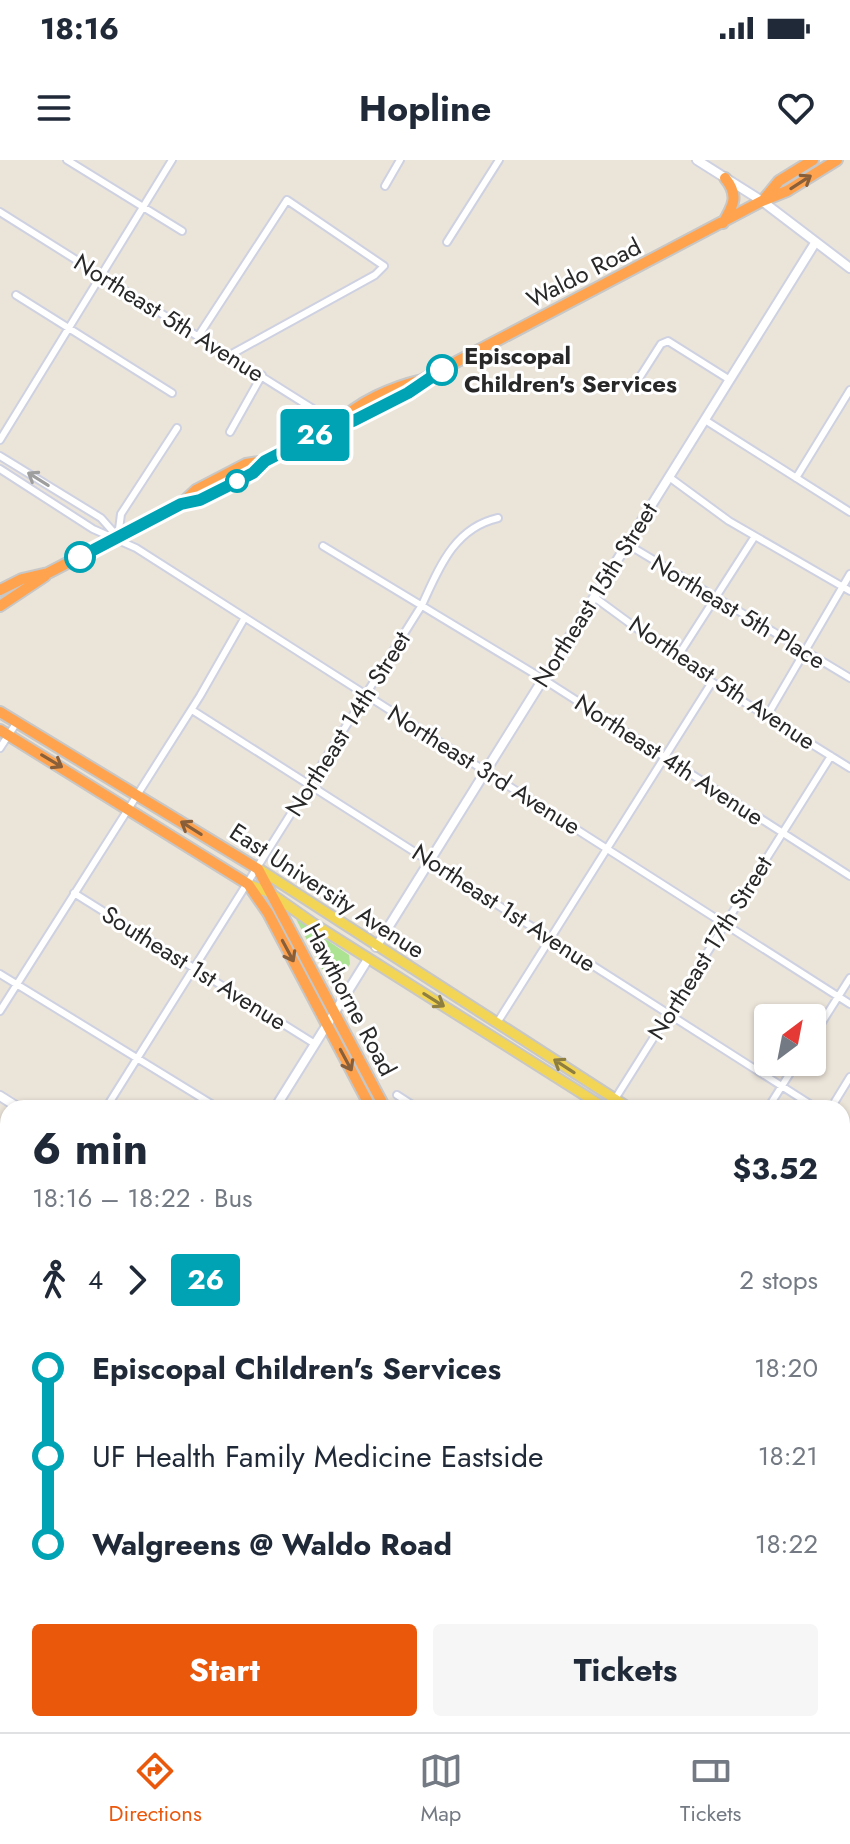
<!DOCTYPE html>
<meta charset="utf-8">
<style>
body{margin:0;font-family:Jost,sans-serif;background:#f6f6f7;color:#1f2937;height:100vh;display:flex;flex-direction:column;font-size:30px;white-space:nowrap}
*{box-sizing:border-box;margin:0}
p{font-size:26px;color:#747a83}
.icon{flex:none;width:44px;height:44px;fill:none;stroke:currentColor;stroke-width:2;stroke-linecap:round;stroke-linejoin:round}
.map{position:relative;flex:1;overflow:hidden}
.details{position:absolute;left:0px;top:940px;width:850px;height:632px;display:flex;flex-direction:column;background:#fff;border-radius:24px 24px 0 0;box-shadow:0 2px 6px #0004}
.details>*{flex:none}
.badge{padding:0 16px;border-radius:6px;font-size:28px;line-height:52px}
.needle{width:52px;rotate:32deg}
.tools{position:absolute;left:754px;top:844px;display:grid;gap:16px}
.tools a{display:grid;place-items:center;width:72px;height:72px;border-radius:8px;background:#fff;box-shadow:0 2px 6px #0004;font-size:40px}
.map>.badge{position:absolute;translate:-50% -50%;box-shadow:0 0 0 4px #fff}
.legs{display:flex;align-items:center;gap:12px;height:88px;padding:0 32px;font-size:26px}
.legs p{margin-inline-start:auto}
.overview{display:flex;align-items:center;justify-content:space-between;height:136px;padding:0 32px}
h1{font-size:44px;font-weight:700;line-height:60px}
.primary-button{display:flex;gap:16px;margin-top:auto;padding:16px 32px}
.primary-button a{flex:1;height:92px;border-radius:8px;background:#ea580c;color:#fff;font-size:32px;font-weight:700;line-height:92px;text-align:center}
.primary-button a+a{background:#f6f6f7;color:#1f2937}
ul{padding:0 32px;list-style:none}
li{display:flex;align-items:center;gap:28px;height:88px;font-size:30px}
li i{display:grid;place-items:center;width:12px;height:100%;margin:0 10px;background:currentColor}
li i::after{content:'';width:20px;height:20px;margin:-10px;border:6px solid;border-radius:50%;background:#fff}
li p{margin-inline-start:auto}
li:first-child i{background:linear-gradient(#0000 50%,currentColor 0)}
li:last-child i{background:linear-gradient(currentColor 50%,#0000 0)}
.status{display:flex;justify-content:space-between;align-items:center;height:56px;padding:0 40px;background:#fff;direction:ltr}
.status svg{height:22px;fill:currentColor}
header{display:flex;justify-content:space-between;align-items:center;height:104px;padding:0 32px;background:#fff;font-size:36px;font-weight:700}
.tab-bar{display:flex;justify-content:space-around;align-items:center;height:112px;border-top:2px solid #e0e1e3;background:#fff;font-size:22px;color:#747a83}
.tab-bar a{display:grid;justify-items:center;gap:4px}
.tab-bar .current{color:#ea580c}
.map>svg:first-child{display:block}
</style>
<div class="status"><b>18:16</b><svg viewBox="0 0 49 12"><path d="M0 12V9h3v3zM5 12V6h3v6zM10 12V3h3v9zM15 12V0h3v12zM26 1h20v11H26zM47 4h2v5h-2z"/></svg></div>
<header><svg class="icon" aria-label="menu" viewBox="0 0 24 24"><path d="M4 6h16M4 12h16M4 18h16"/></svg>Hopline<svg class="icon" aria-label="heart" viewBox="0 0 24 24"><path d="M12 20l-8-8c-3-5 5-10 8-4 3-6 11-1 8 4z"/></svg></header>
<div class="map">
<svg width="850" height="1572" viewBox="0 0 850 1572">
<defs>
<pattern id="grass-tufts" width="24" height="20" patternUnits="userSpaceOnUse" patternTransform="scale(2)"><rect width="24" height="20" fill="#abe393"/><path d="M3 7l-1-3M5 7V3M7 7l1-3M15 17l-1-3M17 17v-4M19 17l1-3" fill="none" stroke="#93c37f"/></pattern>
<pattern id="forest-firs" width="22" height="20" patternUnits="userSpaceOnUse" patternTransform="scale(2)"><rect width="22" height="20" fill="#abe393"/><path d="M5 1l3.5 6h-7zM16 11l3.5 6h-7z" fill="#93c37f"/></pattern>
</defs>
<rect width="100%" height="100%" fill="#ebe4d9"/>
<path fill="url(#grass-tufts)" d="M 296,759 L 349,795 L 350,804 L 337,823 L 330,824 Z"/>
<path fill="url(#forest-firs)" d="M 97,1564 L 369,1564 L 365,1572 L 110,1572 Z"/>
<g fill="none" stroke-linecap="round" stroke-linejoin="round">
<defs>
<path id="street" d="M 67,0 L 182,71
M 385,26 L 400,0
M 0,52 L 337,264
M 447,82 L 499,0
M 16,135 L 172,233
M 199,175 L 287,40 L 384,106 L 375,115 L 230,195
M 638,220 L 661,184 L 668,181 L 730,220
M 705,260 L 850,352
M 230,272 L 262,215
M 0,280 L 172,0
M 0,296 L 101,358 L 116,375
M 0,309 L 93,369 L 136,388 L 850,844
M 669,317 L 729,361 L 850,431
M 796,318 L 850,230
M 118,377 L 121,354 L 177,268
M 627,384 L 850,518
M 323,386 L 543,519 L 850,716
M 594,437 L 699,514 L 850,608
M 678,496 L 755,376
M 192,550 L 816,948
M 767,556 L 850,414
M 0,588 L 17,562
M 74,733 L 315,884
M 0,814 L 218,948
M 0,851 L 200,536 L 244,459
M 497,863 L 712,522
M 812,878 L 850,818
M 397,935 L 417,948
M 615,939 L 831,596
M 106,948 L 422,445 C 439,408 454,368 498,358
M 768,948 L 797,902
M 831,948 L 850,917
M 0,1059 L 8,1064
M 0,1136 L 8,1123
M 0,1261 L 8,1248
M 842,1346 L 850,1348
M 0,1393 L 8,1398
M 844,1433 L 850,1437
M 842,1535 L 850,1540
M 421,1564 L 434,1572
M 632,1572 L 648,1564"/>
<path id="secondary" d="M 697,0 L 762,41 L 850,108
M 376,787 L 815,83
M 0,936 L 19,948
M 275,948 L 368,799
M 0,1385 L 8,1373
M 0,1560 L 20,1572"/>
<path id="primary" d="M 259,709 L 629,948
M 248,724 L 270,733 L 314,764 L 605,948
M 842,1097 L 848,1086"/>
<path id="highway" d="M 765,38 L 779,21 L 813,0
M 723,63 C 734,45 739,35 725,18
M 337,264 C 358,242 392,227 422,220 L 762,41 L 787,31 L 837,0
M 183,344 C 211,338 244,322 265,301
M 0,430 L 22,419 L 48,413 L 181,344 L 196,330 L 246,304 L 265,301 L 337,264 L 353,261 L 408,233 L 421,221
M 0,446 L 45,416
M 0,552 L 258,709 L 385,948
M 0,570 L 248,724 L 268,753 L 371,948
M 692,1564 L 696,1572
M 709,1564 L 713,1572"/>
</defs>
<use href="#street" stroke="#ced1e1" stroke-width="10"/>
<use href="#secondary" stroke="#ced1e1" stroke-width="12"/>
<use href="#primary" stroke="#c7c7c7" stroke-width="13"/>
<use href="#highway" stroke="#c7c7c7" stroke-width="14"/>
<use href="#street" stroke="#fff" stroke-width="6"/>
<use href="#secondary" stroke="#fff" stroke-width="8"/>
<use href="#primary" stroke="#f3d556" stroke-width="9"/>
<use href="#highway" stroke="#ffa34f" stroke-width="10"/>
</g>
<defs><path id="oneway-shaft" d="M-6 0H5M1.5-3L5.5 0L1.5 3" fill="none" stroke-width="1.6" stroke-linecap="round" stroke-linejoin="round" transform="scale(2)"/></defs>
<g stroke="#895f3a">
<use href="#oneway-shaft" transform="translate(801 22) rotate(-33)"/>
<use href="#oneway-shaft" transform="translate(52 601) rotate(31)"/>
<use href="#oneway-shaft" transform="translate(191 668) rotate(-148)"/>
<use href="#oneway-shaft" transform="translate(288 791) rotate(62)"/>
<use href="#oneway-shaft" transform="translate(346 900) rotate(62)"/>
</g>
<use stroke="#9e9e9e" href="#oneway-shaft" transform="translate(38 319) rotate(-148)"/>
<g stroke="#8e7e3f">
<use href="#oneway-shaft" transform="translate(434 840) rotate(32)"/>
<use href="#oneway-shaft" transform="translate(564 906) rotate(-147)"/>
</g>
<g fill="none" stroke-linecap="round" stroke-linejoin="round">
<defs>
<path id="line-1" d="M 80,397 L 181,344 L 200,340 L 226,327 L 253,313 L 265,301 L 337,264 L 353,261 L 408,233 L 442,210"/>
</defs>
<use href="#line-1" stroke="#fff" stroke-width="18"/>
<use href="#line-1" stroke="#00a3b4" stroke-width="12"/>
</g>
<g fill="#fff" stroke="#00a3b4" stroke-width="4">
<circle cx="442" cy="210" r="14"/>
<circle cx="237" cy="321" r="10"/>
<circle cx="80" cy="397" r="14"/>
</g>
<g text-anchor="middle" stroke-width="6" stroke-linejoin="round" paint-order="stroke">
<g font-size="24" fill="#282828" stroke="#fff">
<text transform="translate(584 113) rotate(-27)" y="8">Waldo Road</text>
<text transform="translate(169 158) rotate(32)" y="8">Northeast 5th Avenue</text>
<text transform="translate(595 435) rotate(-58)" y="8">Northeast 15th Street</text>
<text transform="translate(738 452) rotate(31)" y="8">Northeast 5th Place</text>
<text transform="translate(722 523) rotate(34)" y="8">Northeast 5th Avenue</text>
<text transform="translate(348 564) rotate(-58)" y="8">Northeast 14th Street</text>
<text transform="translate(669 600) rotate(33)" y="8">Northeast 4th Avenue</text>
<text transform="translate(484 610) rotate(32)" y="8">Northeast 3rd Avenue</text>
<text transform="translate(327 731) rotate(33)" y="8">East University Avenue</text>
<text transform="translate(504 748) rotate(33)" y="8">Northeast 1st Avenue</text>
<text transform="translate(710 788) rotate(-58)" y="8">Northeast 17th Street</text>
<text transform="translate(194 808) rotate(32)" y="8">Southeast 1st Avenue</text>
<text transform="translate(350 840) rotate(62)" y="8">Hawthorne Road</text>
</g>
<g font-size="24" font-weight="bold" fill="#282828" stroke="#fff" text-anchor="start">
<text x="464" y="204">Episcopal<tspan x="464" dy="28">Children's Services</tspan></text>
</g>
</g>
</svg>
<div class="tools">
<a><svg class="needle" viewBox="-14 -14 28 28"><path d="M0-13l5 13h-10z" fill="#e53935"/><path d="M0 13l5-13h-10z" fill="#747a83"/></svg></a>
</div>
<b class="badge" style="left:315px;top:275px;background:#00a3b4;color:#fff">26</b>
<section class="details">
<div class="overview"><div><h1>6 min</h1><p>18:16 – 18:22 · Bus</p></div><b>$3.52</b></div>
<div class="legs"><svg class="icon" aria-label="walk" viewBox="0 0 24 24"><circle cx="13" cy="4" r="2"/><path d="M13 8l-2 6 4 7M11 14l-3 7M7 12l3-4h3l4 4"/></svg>4<svg class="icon" aria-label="forward" viewBox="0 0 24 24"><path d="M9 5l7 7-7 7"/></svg><b class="badge" style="background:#00a3b4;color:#fff">26</b><p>2 stops</p></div>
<ul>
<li><i style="color:#00a3b4"></i><b>Episcopal Children's Services</b><p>18:20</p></li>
<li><i style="color:#00a3b4"></i><span>UF Health Family Medicine Eastside</span><p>18:21</p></li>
<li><i style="color:#00a3b4"></i><b>Walgreens @ Waldo Road</b><p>18:22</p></li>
</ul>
<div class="primary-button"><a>Start</a><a>Tickets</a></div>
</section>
</div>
<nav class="tab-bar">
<a class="current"><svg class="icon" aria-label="directions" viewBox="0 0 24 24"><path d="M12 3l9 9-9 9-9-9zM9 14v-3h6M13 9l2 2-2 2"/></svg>Directions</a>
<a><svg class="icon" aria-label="map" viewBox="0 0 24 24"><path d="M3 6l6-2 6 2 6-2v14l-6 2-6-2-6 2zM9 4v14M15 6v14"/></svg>Map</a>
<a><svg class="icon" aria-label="tickets" viewBox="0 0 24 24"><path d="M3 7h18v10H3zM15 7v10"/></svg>Tickets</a>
</nav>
